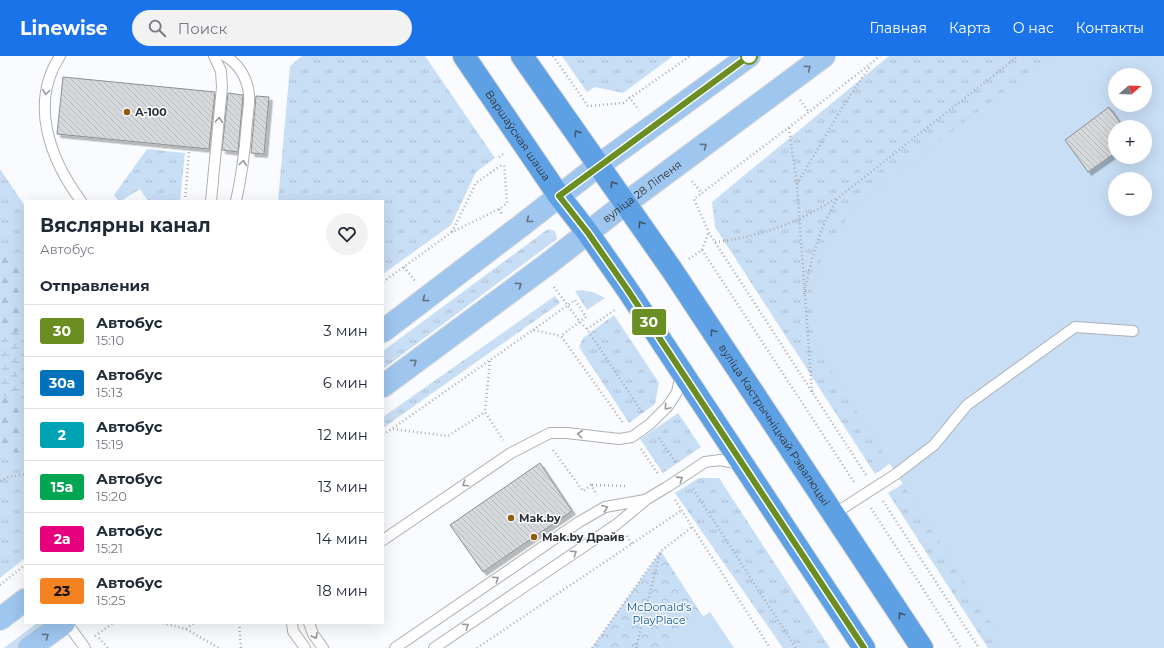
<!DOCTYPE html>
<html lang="ru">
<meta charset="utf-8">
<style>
body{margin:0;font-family:Montserrat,sans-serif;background:#f2f2f3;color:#1f2937;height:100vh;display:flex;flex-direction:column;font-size:15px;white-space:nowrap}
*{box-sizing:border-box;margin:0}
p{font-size:13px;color:#747a83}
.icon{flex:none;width:22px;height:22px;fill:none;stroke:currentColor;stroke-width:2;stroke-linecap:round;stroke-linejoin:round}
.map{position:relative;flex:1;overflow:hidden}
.sheet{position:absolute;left:24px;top:144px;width:360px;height:424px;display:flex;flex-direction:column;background:#fff;border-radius:0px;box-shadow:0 4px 16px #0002}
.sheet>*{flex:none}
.badge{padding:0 8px;border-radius:3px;font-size:14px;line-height:26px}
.needle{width:26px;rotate:71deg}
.fabs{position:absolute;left:1108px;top:12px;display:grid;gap:8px}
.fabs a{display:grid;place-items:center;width:44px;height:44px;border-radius:50%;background:#fff;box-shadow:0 4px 16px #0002;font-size:20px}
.map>.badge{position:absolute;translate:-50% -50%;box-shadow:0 0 0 2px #fff}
h2{padding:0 16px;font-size:15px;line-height:36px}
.round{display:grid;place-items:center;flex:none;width:42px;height:42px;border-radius:21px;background:#f2f2f3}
.head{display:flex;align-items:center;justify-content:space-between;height:68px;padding:0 16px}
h1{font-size:19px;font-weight:700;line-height:30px}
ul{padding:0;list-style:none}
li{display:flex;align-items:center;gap:12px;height:52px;padding:0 16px;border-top:1px solid #e0e1e3}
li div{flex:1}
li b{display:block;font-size:15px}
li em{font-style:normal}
li .badge{min-width:44px;font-weight:700;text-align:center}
header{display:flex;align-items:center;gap:24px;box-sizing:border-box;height:56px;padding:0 20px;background:#1a73e8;color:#fff}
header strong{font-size:19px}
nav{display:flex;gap:22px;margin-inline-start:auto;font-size:14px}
.search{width:280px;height:36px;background:#f2f2f3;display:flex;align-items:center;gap:10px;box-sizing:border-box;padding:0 14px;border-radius:22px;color:#747a83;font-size:15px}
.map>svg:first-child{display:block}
</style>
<header>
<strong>Linewise</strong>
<div class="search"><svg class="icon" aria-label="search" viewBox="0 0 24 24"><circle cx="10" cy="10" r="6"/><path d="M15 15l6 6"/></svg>Поиск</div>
<nav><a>Главная</a><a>Карта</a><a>О нас</a><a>Контакты</a></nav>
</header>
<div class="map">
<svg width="1164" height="592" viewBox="0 0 1164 592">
<defs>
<pattern id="grass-tufts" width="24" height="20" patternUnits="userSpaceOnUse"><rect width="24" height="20" fill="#c8def5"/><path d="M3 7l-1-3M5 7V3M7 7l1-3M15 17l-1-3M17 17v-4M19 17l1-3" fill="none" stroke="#acbfd2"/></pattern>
<pattern id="forest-firs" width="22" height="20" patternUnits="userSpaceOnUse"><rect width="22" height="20" fill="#c8def5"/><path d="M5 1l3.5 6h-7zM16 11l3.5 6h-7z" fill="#acbfd2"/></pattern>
<pattern id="wetland-marsh" width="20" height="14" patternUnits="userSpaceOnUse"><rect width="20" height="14" fill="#c8def5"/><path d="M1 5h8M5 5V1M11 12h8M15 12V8" fill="none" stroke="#acbfd2"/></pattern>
<pattern id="park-crowns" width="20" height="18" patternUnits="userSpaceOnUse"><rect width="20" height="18" fill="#c8def5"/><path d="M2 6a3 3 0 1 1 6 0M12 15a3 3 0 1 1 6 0" fill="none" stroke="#acbfd2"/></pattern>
<pattern id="building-back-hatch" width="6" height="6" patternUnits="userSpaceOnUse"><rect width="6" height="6" fill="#d6d9db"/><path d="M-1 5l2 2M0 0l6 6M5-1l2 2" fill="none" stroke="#b8bbbc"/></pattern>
<filter id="shadow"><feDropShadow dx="3.5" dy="3.5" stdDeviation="0" flood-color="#0004"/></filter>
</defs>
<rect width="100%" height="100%" fill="#f9fbfe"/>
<path fill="url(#grass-tufts)" d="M 302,0 L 425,0 L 495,102 L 476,116 L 451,169 L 383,218 L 383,145 L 278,145 L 290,10 Z
M 562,0 L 673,0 L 623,37 L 595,31 L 587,36 Z
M 889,0 L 1065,0 L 895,404 L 875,418 L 715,171 L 712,146 Z
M 147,93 L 185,97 L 180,145 L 148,145 L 140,133 L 121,145 L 118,145 L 114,139 Z
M 0,113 L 25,150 L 25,502 L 0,522 Z
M 548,173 L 555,175 L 557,183 L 383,313 L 383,295 Z
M 582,234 L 595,237 L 605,242 L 587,254 L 575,235 Z
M 555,240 L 560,247 L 383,372 L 383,361 Z
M 614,259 L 659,327 L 655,348 L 629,367 L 579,291 L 583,282 Z
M 678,357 L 701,391 L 663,417 L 640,383 Z
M 699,422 L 719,422 L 830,592 L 783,592 L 675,437 Z
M 909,424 L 1008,592 L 988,592 L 888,437 Z
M 37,567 L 52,567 L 18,592 L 4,592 Z"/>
<path fill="url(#forest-firs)" d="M 0,192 L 25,209 L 25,399 L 9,395 L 0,388 Z"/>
<path fill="url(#wetland-marsh)" d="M 19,276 L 25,280 L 25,346 L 4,340 L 0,336 L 0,278 Z"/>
<path fill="url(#park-crowns)" d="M 661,495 L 723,592 L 592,592 Z"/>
<path fill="#c8def5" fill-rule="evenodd" d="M 1051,0 L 1164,0 L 1164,592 L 1007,592 L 824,304 L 812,272 L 812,232 L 822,202 L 842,169 L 858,147 ZM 1115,19 L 1145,19 L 1145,49 L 1115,49 ZM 1115,71 L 1145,71 L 1145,101 L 1115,101 ZM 1115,123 L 1145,123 L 1145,153 L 1115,153 Z
M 710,556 L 734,592 L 669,592 L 665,586 Z"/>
<path fill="url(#building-back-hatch)" stroke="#8d8f92" filter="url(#shadow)" d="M 63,21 L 215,36 L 209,93 L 57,78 Z
M 228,37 L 243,39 L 238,96 L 222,94 Z
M 256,40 L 269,41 L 264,98 L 251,97 Z
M 1109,51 L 1123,71 L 1115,71 L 1115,97 L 1088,116 L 1065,84 Z
M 540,407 L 572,455 L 483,516 L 450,469 Z"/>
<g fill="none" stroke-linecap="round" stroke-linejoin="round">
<defs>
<path id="lane" d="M 60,0 C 29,48 50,103 81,145
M 225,0 C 237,7 245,19 248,32 C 251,43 248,55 247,66 C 245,93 242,119 236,145
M 211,145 L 222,31 L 221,15 L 214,0
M 834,458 L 896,418 L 934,389 L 967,349 L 1075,271 L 1133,275
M 383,484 L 511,397 L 550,377 L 567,377 L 619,383 L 632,381 L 650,368 L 668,350 L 677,336 L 681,318
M 67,567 L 85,592
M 292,567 L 293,575 L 305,592
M 309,567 L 313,578 L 323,592
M 395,592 L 579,466 L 605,451 L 645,444
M 434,592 L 617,468 L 647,443 L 667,431 L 705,406 L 720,404 L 740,408"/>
<g id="primary">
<path d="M 383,275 L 522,169 L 599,109 L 749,0"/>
<path id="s1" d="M 383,330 L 549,207 L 626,147 L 824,0"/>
<path d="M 0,563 L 25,544"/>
<path d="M 29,592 L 64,567"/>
</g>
<g id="highway">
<path id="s2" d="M 464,0 L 559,140 L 588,177 L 627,233 L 864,592"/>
<path id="s3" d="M 522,0 L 672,214 L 922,592"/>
</g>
</defs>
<use href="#lane" stroke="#adb0b2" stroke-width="12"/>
<use href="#primary" stroke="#d5d6d6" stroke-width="24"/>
<use href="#highway" stroke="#d5d6d6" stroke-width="24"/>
<path stroke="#abadaf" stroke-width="2.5" stroke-dasharray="1 3" stroke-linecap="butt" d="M 553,0 L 588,50 L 623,47 L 690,0
M 629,41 L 639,54
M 800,44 L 809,56
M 789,72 L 797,129 L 812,336
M 499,101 L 505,97
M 692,125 L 702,138
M 797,128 L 843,50 L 871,9
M 185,145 L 189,96
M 499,153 L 502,158
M 452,176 L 476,127 L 503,108
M 715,186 C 744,183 772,175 799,163 C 812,157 825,149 837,142
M 702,194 L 854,426
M 689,203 L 702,194 L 708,178
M 404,211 L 415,225
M 383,226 L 452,176 L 499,153 L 507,147 L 504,107
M 554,231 L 580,266 L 587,273 L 642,356
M 804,238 C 812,201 818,174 838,142 L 1018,0
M 587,273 L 616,253
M 533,274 L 575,244 L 586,261 L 561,280 L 623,367
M 490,305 L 485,356 L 503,384
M 393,373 L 448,380 L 485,356
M 383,379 L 533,274 L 561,280
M 659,382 L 676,407
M 641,393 L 658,418
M 553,394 L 583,435 L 591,429 L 597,439
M 866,419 L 709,177 L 694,143 L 809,56 L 880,0
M 0,425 L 9,421 L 25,418
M 592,429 L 627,430
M 693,433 L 796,592
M 675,444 L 770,592
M 883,445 L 979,592
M 871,452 L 961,592
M 627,480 L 632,488
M 0,529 L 25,509
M 163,567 L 186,573 L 219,592
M 239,567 L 241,592
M 186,573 L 194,567
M 95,580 L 113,567
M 99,582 L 108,592
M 477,592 L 682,454
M 592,592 L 661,495 L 692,471
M 636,592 L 660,497"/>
<use href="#lane" stroke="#fff" stroke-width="10"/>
<use href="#primary" stroke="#9ec6ef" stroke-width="22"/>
<use href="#highway" stroke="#5da0e4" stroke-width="22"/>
</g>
<defs><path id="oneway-chevron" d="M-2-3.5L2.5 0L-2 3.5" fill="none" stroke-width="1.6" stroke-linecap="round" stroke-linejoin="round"/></defs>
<g stroke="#617486">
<use href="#oneway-chevron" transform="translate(808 12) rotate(-37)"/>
<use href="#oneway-chevron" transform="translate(704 90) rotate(-37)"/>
<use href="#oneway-chevron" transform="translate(529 164) rotate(141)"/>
<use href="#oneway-chevron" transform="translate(519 229) rotate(-36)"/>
<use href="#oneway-chevron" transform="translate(425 243) rotate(143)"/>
<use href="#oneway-chevron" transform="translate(414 306) rotate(-36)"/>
<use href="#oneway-chevron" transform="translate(46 580) rotate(-36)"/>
</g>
<g stroke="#979898">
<use href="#oneway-chevron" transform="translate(46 36) rotate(98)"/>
<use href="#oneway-chevron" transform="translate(219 64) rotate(-85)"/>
<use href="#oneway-chevron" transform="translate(243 107) rotate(-83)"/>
<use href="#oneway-chevron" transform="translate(667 351) rotate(130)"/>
<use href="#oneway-chevron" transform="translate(580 378) rotate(-174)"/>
<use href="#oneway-chevron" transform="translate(680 423) rotate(-33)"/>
<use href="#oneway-chevron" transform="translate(465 428) rotate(146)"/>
<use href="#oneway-chevron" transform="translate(605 452) rotate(-21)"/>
<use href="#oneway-chevron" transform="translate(574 497) rotate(-34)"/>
<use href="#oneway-chevron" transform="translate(496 523) rotate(-34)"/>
<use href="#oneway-chevron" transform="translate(466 570) rotate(-34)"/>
<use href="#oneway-chevron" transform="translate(315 580) rotate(59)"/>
</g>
<g stroke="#3f5770">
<use href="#oneway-chevron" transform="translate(577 77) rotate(-125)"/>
<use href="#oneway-chevron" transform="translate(613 128) rotate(-125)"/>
<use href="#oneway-chevron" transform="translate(641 168) rotate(-125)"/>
<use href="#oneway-chevron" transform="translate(713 276) rotate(-124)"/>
<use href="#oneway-chevron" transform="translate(901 559) rotate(-123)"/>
</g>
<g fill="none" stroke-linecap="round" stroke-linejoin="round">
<defs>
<path id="line" d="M 749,0 L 559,140 L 588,177 L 627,233 L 864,592"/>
</defs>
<use href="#line" stroke="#fff" stroke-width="9"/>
<use href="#line" stroke="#6b8e23" stroke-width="6"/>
</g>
<circle fill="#fff" stroke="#6b8e23" stroke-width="2" cx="749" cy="0" r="8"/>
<g fill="#905d0e" stroke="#f9fbfe" stroke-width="1.5">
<circle cx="127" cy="56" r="4"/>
<circle cx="511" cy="462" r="4"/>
<circle cx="534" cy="481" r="4"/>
</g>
<g text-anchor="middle" stroke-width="3" stroke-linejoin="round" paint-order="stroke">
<g font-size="11" font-weight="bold" fill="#2f3031" stroke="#f9fbfe" text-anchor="start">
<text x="135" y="60">А-100</text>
<text x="519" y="466">Mak.by</text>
<text x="542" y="485">Маk.by Драйв</text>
</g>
<g font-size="11" fill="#2f3031" stroke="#f9fbfe">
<text dy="4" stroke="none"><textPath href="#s2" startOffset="96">Варшаўская шаша</textPath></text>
<text dy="4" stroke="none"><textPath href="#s1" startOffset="324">вуліца 28 Ліпеня</textPath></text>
<text dy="4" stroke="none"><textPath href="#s3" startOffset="447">вуліца Кастрычніцкай Рэвалюцыі</textPath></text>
</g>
<g font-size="11" fill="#0b5491" stroke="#f9fbfe">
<text x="659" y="555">McDonald's<tspan x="659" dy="13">PlayPlace</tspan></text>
</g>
</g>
</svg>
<div class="fabs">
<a><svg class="needle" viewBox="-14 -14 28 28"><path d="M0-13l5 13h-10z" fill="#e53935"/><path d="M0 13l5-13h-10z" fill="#747a83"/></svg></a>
<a>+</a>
<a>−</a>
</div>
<b class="badge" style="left:649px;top:266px;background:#6b8e23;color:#fff">30</b>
<section class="sheet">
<div class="head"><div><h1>Вяслярны канал</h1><p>Автобус</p></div><a class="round"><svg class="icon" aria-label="heart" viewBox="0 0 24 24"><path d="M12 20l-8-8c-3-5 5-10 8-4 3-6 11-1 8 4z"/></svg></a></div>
<h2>Отправления</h2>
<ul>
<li><span class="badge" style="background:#6b8e23;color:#fff">30</span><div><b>Автобус</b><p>15:10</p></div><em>3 мин</em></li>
<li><span class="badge" style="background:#0072bc;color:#fff">30а</span><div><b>Автобус</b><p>15:13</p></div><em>6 мин</em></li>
<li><span class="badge" style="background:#00a3b4;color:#fff">2</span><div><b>Автобус</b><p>15:19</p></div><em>12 мин</em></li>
<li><span class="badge" style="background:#00a651;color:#fff">15а</span><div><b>Автобус</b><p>15:20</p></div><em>13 мин</em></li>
<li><span class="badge" style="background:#e6007e;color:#fff">2а</span><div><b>Автобус</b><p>15:21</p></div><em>14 мин</em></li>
<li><span class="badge" style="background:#f58220;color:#111">23</span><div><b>Автобус</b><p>15:25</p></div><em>18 мин</em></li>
</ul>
</section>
</div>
